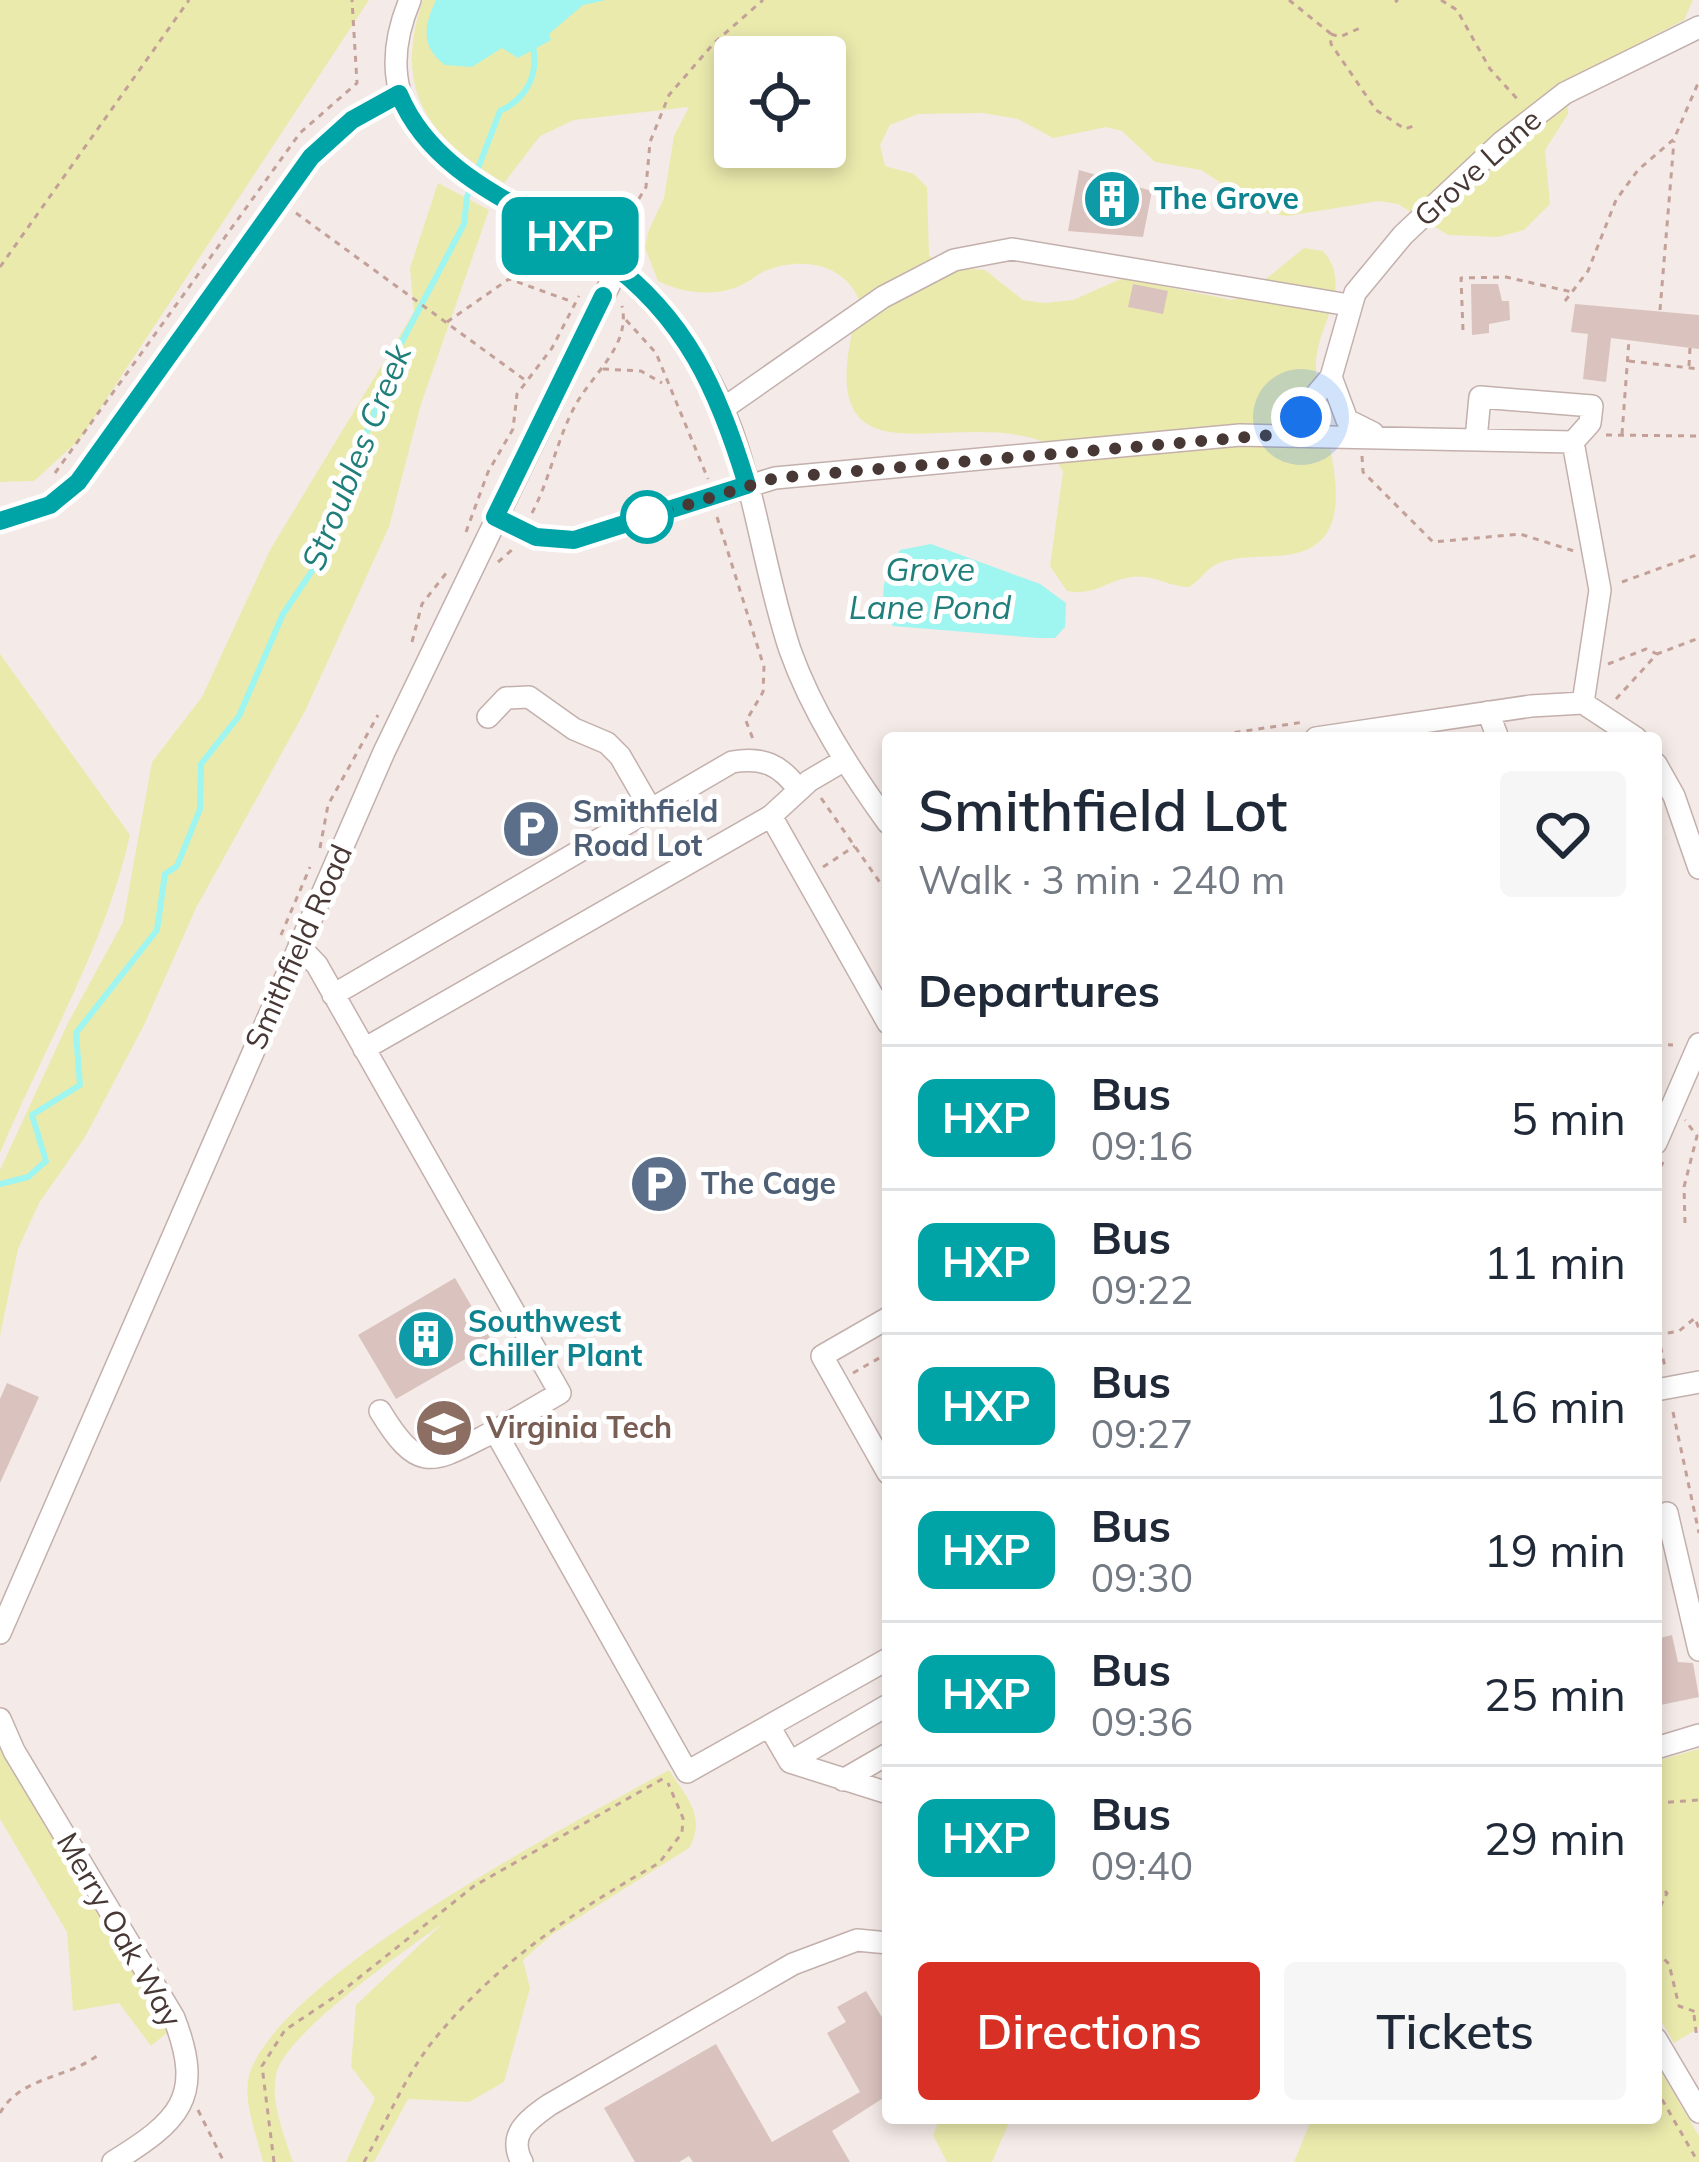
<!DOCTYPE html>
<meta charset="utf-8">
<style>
body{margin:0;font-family:Mulish,sans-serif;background:#f6f6f7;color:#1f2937;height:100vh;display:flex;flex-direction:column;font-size:45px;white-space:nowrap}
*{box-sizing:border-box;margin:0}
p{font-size:39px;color:#747a83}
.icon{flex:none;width:66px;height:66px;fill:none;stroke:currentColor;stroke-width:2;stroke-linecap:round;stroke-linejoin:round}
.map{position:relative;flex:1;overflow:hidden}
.details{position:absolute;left:882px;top:732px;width:780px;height:1392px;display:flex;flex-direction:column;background:#fff;border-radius:12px;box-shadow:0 6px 18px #0003}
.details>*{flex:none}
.badge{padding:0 24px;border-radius:18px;font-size:42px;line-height:78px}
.controls{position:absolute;left:714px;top:36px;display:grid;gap:24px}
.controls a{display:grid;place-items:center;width:132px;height:132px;border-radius:12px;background:#fff;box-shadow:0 6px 18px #0003;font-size:60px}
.you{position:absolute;width:60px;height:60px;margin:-30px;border:9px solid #fff;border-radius:50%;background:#1a73e8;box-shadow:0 0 0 18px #1a73e833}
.map>.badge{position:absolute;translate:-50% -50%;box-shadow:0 0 0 6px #fff}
h2{padding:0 36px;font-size:45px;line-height:108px}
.round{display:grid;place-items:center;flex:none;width:126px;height:126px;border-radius:12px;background:#f6f6f7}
.overview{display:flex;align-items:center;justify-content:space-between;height:204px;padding:0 36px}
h1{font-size:57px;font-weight:600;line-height:90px}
.cta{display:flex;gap:24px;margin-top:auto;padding:24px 36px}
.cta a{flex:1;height:138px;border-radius:12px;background:#d93025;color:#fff;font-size:48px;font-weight:600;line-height:138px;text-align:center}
.cta a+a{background:#f6f6f7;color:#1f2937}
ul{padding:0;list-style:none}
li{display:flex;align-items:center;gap:36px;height:144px;padding:0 36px;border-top:3px solid #e0e1e3}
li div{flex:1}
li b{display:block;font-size:45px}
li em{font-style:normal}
li .badge{min-width:132px;font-weight:700;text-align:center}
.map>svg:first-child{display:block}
</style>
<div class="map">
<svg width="1699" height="2162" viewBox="0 0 1699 2162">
<rect width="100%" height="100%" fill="#f4eae7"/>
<path fill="#ebeaad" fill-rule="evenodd" d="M 0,0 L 369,0 L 80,439 L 34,481 L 0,482 Z
M 423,0 L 1693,0 L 1684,20 L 1566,82 L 1568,114 L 1545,150 L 1550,204 L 1524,230 L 1498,237 L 1448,235 L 1398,204 L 1379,201 L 1287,216 L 1268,213 L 1201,170 L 1155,162 L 1122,131 L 1106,127 L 1053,138 L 1018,119 L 983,113 L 918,114 L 890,125 L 880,145 L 885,166 L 914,174 L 927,187 L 929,256 L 950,267 L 985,270 L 1023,300 L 1044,303 L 1073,300 L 1123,278 L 1232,300 L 1245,296 L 1304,248 L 1323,251 C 1355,287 1316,326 1316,365 C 1315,411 1356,500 1323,538 C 1297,567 1250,549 1217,564 C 1206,569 1200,581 1189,587 C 1168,587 1154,574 1132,577 C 1106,580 1097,596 1067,591 L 1050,566 L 1063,472 L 1047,443 C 949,403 801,502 860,302 C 846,263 800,256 765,271 C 753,277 744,286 731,289 C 709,296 678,292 658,281 L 645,248 L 648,232 L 664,198 L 674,136 L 689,107 L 574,120 L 540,136 L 504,183 C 428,137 392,90 423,0 ZM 735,57 L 825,57 L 825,147 L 735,147 Z
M 438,183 L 489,210 L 421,404 L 389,527 L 305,711 L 196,908 L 145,1023 L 85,1137 L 39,1203 L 18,1249 L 0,1336 L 0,1170 L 68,1023 L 123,922 L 152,762 L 202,697 L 270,550 L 414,312 L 410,268 Z
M 0,654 L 130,835 C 105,947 44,1047 0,1153 Z
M 0,1749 L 124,1948 L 168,2032 L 151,2046 L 119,2003 L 73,2011 L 67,1932 L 0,1819 Z
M 1699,1749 L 1699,2028 L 1674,2043 L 1656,2012 L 1656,1761 Z
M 669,1770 C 686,1797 707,1816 689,1848 L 551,1935 L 523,1960 L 530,1988 L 504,2082 L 469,2102 L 408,2099 L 374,2162 L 346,2162 L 375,2098 L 351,2067 L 356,2005 L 443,1923 C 406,1950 290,2030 277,2071 C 269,2099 284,2136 293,2162 L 263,2162 C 257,2136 241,2098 250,2072 C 286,1973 573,1823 669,1770 Z
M 1656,2063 L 1699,2136 L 1699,2162 L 1294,2162 L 1312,2118 L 1656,2118 Z
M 940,2118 L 1011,2118 L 992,2162 L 947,2162 L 933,2135 Z"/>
<path fill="#9ff5f0" d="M 436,0 L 606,0 L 583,5 L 549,34 L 551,40 L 518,58 L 502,48 L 472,67 L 445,65 C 420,46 424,26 436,0 Z
M 931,544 L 1040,584 L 1066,603 L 1065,627 L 1055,638 L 1038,638 L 893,626 C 877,597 882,577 900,550 Z"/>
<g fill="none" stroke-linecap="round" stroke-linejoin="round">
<path stroke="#9ff5f0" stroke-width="6" d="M 0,1184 L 28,1177 L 46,1161 L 32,1115 L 80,1085 L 76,1033 L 157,930 L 165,874 L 177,866 L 200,809 L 201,764 L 239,716 L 283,614 L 318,562 L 398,349 L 464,224 L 467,197 L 500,111 C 528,98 540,72 532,42"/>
</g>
<path fill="#dac2be" d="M 1079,170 L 1152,191 L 1143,237 L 1068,231 Z
M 1133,284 L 1168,291 L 1163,314 L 1128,307 Z
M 1471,284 L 1498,284 L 1502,301 L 1509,301 L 1510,320 L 1489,324 L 1489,333 L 1472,335 Z
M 1575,304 L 1699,315 L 1699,349 L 1611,338 L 1606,382 L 1583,379 L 1588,334 L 1571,332 Z
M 455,1278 L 493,1343 L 396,1399 L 358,1335 Z
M 7,1383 L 39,1397 L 0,1483 L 0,1399 Z
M 1672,1635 L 1678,1662 L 1693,1663 L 1699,1697 L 1656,1706 L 1656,1639 Z
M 866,1991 L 888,2027 L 888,2095 L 832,2131 L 850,2162 L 693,2162 L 689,2156 L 679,2162 L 635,2162 L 604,2108 L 716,2044 L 772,2142 L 860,2092 L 827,2033 L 846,2022 L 837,2007 Z"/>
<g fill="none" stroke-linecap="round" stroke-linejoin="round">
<defs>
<path id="minor" d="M 410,0 C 347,150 510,192 603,258 C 631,277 659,308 680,335 C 751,422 755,546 790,650 C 812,712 850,770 888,823
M 1331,377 L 1347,420 L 1373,433
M 724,408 L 883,297 L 954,260 L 1012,249 L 1349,305
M 1283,434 L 1331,377 L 1355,293 L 1403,235 L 1502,142 L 1565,93 L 1699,27
M 1476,439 L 1480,397 L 1592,406 L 1590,423 L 1573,442
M 495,517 L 536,537 L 574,540 L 775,478 L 1240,435 L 1573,442 L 1600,590 L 1583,703
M 0,521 L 50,505 L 78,482 L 312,157 L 352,120 L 399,95
M 1488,712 L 1498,738
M 488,717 L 506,698 L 529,697 L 574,729 L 607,743 L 620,756 L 650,808
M 1316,738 L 1531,706 L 1583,703 L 1636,738
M 1656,764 L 1674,796 L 1699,868
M 771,816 L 809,781 L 843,761
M 299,946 L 317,965 L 560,1393 L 495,1431 L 687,1772 L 888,1659
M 333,995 L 732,762 C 763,757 780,764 799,790
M 364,1049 L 771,816 L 888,1023
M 1656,1143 L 1699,1044
M 888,1318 L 822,1356 L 888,1473
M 1656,1390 L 1699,1382
M 380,1411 C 420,1477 433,1462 495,1431
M 1667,1513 L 1699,1650
M 0,1633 L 384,752 L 617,269
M 0,1719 L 14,1751 L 174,2018 C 205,2098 179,2121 113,2162
M 769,1726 L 790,1762 L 888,1793
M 1656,1748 L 1699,1735
M 790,1762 L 888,1705
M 843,1780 L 888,1754
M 1656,2039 L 1699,2112
M 522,2162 C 507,2134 528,2120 549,2105 L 793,1964 L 857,1940 L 888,1943"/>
</defs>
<use href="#minor" stroke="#c3b0ac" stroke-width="24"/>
<path stroke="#c3a199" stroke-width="3" stroke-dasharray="6 6" stroke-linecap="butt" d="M 1289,0 L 1330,33 L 1331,44 L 1376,110 L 1405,129 L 1416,125
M 1441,0 L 1457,10 L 1490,69 L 1520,102
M 1395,2 L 1398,0
M 1331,34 L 1340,37 L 1362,27
M 296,213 L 525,380
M 614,240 L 646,187 L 650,142 L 669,95 L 714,43 L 763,0
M 0,267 L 189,0
M 1565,301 L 1588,271 L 1616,200 L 1638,170 L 1674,139 L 1699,81
M 1660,310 L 1674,141
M 626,320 L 656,353 L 708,479
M 447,322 L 509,279 L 573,302
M 1463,330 L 1461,278 L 1506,277 L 1572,292
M 1629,361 L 1699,369
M 1689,366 L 1690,348
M 603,369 L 641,371 L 662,383
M 1622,434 L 1629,340
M 1606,435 L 1699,436
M 1362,456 L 1363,472 L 1433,542 L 1520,534 L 1574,551
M 55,473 L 300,133 L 357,83 L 352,0
M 532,513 C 550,479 557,439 575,406 C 592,374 631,346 622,306
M 717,517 L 764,667 L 763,692 L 746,721 L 753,739
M 466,532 L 488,472 L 513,429 L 517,394 L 552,348 L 579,296
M 498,562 L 513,549
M 1622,582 L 1699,554
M 412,642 L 422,604 L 447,572
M 1608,664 L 1646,649 L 1657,654
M 1616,699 L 1657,654 L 1699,638
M 1199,738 L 1304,722
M 821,798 L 888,894
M 1656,846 L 1665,838
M 320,848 L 328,805 L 378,715
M 823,867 L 855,846
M 281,935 L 310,867
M 1656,1044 L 1673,1045
M 1656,1177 L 1663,1162
M 1685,1223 L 1684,1187 L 1697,1136 L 1685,1120
M 1656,1335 L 1679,1331 L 1695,1318 L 1699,1329
M 1658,1335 L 1665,1367
M 853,1373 L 888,1353
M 1673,1412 L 1699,1533
M 1656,1803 L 1699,1800
M 1656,1883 L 1667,1893 L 1656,1915
M 1656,1951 L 1669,1964 L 1679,2006 L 1699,2013
M 1694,2015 L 1697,2039
M 1656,2089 L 1698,2162
M 198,2110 L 224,2162
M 0,2113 C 21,2076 67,2079 98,2055
M 274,2162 L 262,2066 L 285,2030 L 336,1996 L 474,1886 L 664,1778
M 364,2162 C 386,2123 405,2076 433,2041 C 496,1963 573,1912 659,1863 L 682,1833 L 683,1818 L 668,1783"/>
<use href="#minor" stroke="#fff" stroke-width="21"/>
</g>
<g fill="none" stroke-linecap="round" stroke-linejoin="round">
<defs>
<path id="line" d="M 0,521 L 50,505 L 78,482 L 311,157 L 352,120 L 399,94 C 435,181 531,207 603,257 C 686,316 719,392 747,485 L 574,540 L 536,537 L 495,517 L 603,296"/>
</defs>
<use href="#line" stroke="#fff" stroke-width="27"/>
<use href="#line" stroke="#00a4a7" stroke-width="18"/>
<path stroke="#483835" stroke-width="12" stroke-dasharray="0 21.6" d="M 647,517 L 775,478 L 1283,434 L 1301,417"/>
</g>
<defs>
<symbol id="building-disc" viewBox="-11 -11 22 22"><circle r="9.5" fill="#0f9aa8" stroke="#fff"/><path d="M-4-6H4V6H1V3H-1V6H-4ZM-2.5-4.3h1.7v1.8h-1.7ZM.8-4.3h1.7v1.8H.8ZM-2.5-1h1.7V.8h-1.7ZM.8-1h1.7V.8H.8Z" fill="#fff"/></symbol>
<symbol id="parking-disc" viewBox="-11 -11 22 22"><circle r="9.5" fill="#5c6f8a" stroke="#fff"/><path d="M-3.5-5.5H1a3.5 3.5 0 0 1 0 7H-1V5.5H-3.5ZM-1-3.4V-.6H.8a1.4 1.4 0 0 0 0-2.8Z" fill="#fff"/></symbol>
<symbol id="university-disc" viewBox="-11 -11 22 22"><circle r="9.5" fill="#8d6e63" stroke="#fff"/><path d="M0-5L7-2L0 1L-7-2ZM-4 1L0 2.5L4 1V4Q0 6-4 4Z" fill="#fff"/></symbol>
</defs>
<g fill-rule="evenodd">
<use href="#building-disc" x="1079" y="166" width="66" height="66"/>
<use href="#parking-disc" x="498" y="796" width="66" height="66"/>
<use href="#parking-disc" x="626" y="1151" width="66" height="66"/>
<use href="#building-disc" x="393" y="1306" width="66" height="66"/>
<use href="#university-disc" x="411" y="1395" width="66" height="66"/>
</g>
<circle fill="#fff" stroke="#00a4a7" stroke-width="6" cx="647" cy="517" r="24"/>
<g text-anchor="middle" stroke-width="10" stroke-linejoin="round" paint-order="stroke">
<g font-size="30" fill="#483835" stroke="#fff">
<text transform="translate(1478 168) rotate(-42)" y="10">Grove Lane</text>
<text transform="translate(299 947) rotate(-66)" y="10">Smithfield Road</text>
<text transform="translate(119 1930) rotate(60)" y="10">Merry Oak Way</text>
</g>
<g font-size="30" font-weight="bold" fill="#0d838f" stroke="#fff" text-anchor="start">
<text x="1154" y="209">The Grove</text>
<text x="468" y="1332">Southwest<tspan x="468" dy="34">Chiller Plant</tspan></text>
</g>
<g font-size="30" font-weight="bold" fill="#4e5e75" stroke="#fff" text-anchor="start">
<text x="573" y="822">Smithfield<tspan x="573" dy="34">Road Lot</tspan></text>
<text x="701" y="1194">The Cage</text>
</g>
<g font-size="30" font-weight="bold" fill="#785e54" stroke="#fff" text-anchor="start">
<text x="486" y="1438">Virginia Tech</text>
</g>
<g font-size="33" font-style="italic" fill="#207f7b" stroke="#fff">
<text transform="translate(356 457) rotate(-68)" y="12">Stroubles Creek</text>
<text x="930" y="581">Grove<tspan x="930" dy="38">Lane Pond</tspan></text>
</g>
</g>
</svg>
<div class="controls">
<a><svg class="icon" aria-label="locate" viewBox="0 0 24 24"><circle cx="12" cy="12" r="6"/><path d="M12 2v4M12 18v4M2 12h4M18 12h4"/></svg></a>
</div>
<div class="you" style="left:1301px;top:417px"></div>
<b class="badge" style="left:570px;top:236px;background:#00a4a7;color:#fff">HXP</b>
<section class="details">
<div class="overview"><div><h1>Smithfield Lot</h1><p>Walk · 3 min · 240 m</p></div><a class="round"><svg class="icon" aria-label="heart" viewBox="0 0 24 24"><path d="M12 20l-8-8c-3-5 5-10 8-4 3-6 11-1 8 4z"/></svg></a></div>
<h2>Departures</h2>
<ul>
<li><span class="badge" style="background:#00a4a7;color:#fff">HXP</span><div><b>Bus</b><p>09:16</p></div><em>5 min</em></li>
<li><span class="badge" style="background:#00a4a7;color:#fff">HXP</span><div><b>Bus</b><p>09:22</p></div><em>11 min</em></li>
<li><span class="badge" style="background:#00a4a7;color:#fff">HXP</span><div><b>Bus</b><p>09:27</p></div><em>16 min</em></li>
<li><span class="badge" style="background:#00a4a7;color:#fff">HXP</span><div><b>Bus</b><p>09:30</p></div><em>19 min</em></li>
<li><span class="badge" style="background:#00a4a7;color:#fff">HXP</span><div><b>Bus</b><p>09:36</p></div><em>25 min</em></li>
<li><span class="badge" style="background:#00a4a7;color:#fff">HXP</span><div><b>Bus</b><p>09:40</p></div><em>29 min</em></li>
</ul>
<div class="cta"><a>Directions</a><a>Tickets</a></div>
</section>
</div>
